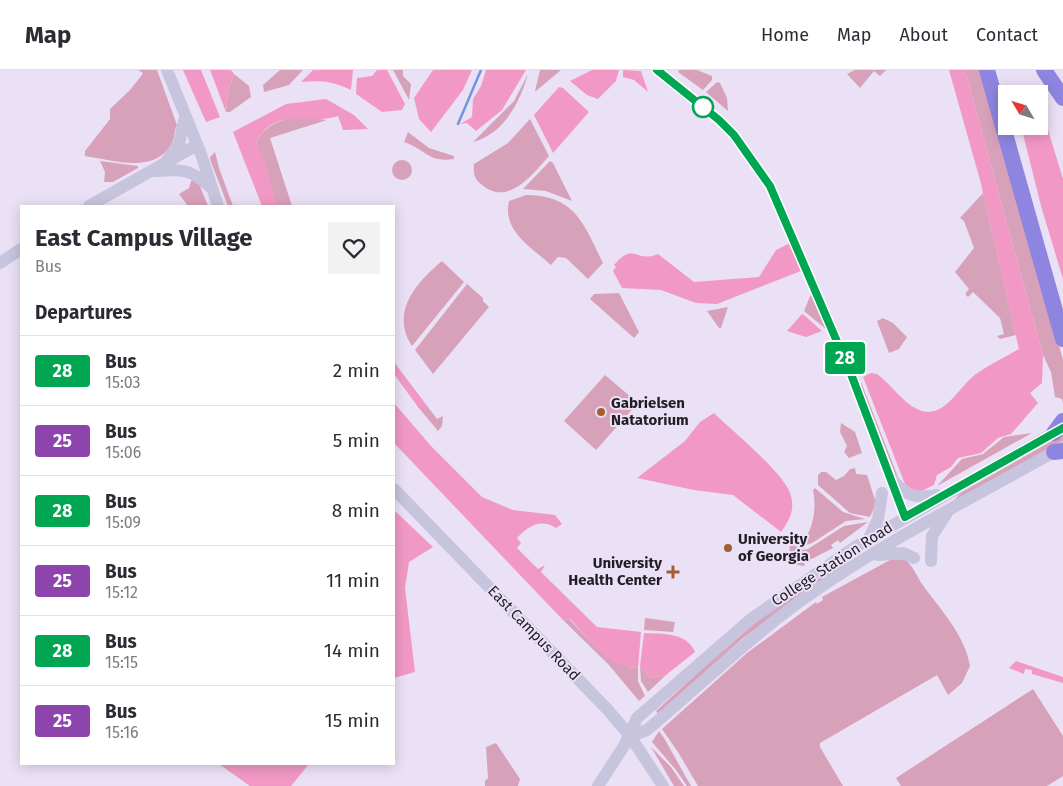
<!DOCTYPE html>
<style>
body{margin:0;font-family:"Fira Sans",sans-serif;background:#f2f2f3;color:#2b2b33;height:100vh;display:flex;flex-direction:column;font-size:19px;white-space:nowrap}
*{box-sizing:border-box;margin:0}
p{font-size:16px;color:#7c7c81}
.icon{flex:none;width:28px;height:28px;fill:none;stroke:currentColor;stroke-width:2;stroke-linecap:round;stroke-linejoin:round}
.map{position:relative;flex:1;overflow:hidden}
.panel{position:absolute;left:20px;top:135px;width:375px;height:560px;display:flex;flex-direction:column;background:#fff;border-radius:0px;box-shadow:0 2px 12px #0003}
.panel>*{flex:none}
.badge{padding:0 10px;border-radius:4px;font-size:18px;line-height:32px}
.needle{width:32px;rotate:308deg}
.fabs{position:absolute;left:998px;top:15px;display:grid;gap:10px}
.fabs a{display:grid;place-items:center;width:50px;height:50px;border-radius:0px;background:#fff;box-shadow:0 2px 12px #0003;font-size:25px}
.map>.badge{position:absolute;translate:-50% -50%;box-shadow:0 0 0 2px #fff}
h2{padding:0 15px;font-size:19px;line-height:45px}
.round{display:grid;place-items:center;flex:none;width:52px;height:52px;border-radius:0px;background:#f2f2f3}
.headline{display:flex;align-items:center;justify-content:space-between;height:85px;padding:0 15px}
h1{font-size:24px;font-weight:700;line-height:38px}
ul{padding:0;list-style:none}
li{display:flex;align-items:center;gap:15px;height:70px;padding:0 15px;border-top:1px solid #e1e1e2}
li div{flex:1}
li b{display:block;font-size:19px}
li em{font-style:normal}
li .badge{min-width:55px;font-weight:700;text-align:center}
header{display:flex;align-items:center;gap:30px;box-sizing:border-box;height:70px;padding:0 25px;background:#fff;border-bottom:1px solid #e1e1e2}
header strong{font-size:24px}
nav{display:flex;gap:28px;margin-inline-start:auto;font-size:18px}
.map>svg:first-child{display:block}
</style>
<header>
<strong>Map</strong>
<nav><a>Home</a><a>Map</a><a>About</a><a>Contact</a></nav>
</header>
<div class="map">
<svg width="1063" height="716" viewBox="0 0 1063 716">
<rect width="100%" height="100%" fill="#ebe1f6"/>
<path fill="#d7a1ba" d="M 138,0 L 157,0 L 177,55 C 174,61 175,67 172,73 C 155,105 113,90 85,86 L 85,81 L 110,49 L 110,39 L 130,20 L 142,5 L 143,3 Z
M 280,0 L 303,0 L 289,15 L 264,22 L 263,15 Z
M 393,0 L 403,0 L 403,6 L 411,14 L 409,30 Z
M 540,0 L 561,0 L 536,21 L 535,21 Z
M 679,0 L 697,0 L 712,6 L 712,10 L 703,20 L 678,2 Z
M 855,0 L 886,0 L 880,6 L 874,1 L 860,18 L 847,4 Z
M 965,0 L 985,0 L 1063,290 L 1063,334 L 1062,329 L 1055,327 L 1051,302 L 1043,285 Z
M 234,4 L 249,16 L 251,27 L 230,42 L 226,42 L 228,21 Z
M 528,4 C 520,32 504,64 473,72 L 514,31 Z
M 717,12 L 720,13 L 727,28 L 728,41 L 706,22 Z
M 303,47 L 327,50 L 270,68 L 292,136 L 277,136 L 256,73 C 265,54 283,48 303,47 Z
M 530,49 L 549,86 C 533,104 508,137 482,115 C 474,109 473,103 474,94 L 508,73 Z
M 408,62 L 429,78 L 454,86 L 454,89 C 428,93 427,80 404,72 Z
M 215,82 L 219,98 L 233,136 L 228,136 L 211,92 L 210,87 Z
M392 100a10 10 0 1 1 20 0a10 10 0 1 1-20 0Z
M 100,91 L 138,96 L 138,98 L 113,112 L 104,112 L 105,102 Z
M 550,91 L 553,93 L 572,131 L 546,121 L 523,119 Z
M 194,110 L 200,116 L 208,136 L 188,136 L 179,124 L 189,118 L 191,111 Z
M 983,123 L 1016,265 L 1000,269 L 997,266 L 1004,264 L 1000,248 L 973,222 L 968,227 L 965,224 L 969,219 L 955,202 L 974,178 L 964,151 L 960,148 Z
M 526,125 C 576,125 584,155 603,193 L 588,209 L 566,188 L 558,187 L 551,195 C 531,177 502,161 509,131 Z
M 442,191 L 464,212 L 412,276 C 390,242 416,213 442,191 Z
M 467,214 L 483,228 L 483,231 L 489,237 L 433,304 L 415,280 Z
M 619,223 L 639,262 L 634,268 L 590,229 L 594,224 Z
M 811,224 L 827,260 L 804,241 Z
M 728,237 L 721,258 L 719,258 L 707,241 Z
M 883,248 L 893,253 L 907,267 L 899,279 L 889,283 L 877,251 Z
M 605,305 L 638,333 L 596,380 L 564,351 Z
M 861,312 L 898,407 L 898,411 L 861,316 Z
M 418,337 L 428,337 L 437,349 L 443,346 L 442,356 L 438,361 Z
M 841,353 L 855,362 L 862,383 L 849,388 L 844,382 L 847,376 L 840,362 Z
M 1032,363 L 937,416 L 962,389 L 983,384 L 1004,367 Z
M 1063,364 L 1063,371 L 951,434 L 965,418 Z
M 855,398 L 856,404 L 867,405 L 876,433 L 870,447 L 850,443 L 818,415 L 818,405 L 821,402 L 826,402 L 836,410 L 844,406 L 850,399 Z
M 815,418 L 843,442 L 865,449 L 846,451 L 812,473 L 800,477 C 813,459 817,441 813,420 Z
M 868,452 L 840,473 L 838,470 L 831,475 L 833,478 L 804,493 L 805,496 L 797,495 L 789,487 L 790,473 L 803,480 L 808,479 L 844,456 Z
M 855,484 L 841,498 L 743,568 L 658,644 L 656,641 L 749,556 Z
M 904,489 C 913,495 916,505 922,514 C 940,539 965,565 970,596 L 962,613 L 948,625 L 937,605 L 820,673 L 820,677 L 843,716 L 698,716 L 678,682 L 662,659 L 747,583 L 816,532 L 817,534 L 823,530 L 822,527 L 890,490 Z
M 645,548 L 675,552 L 673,562 L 644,560 Z
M 569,549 C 588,568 610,598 638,598 L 638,611 L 645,626 L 639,631 L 609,595 L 563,550 Z
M 640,596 L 651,608 L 666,605 L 648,622 L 641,611 Z
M 1033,619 L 1063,666 L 1063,706 L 1047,716 L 901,716 L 896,708 Z
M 659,661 L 664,668 L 691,716 L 687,716 L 676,700 L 652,672 Z
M 496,673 L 520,709 L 518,716 L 485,716 L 485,711 L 488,708 L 486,677 Z
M 651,677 L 671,697 L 684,716 L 674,716 Z"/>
<path fill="#f199c4" d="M 183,0 L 201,0 L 220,47 L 206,52 Z
M 210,0 L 231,0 L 234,4 L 228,21 L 226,42 Z
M 313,0 L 353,0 L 351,20 C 333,11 320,10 301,12 Z
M 377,0 L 387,0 L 405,34 L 402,40 L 382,42 L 356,24 L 357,8 L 372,6 Z
M 433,0 L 472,0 L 463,20 L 431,62 L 419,49 L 414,28 Z
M 486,0 L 526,0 L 502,40 L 476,61 L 467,53 L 460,54 L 472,47 L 473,29 L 481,16 Z
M 592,0 L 619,0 L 616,11 L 598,29 L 587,25 L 570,11 Z
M 623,0 L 641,1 L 648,22 L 634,10 L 623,7 Z
M 949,0 L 965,0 L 1043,285 L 1042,313 L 1030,323 L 1038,333 L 1011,364 L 998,368 L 981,383 L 958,388 L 951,397 L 937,405 L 934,415 L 922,421 L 913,420 L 905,414 L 863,307 L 871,303 L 877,304 C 891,314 902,332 917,339 C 944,352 958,317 976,304 C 989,295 1005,287 1019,279 L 980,110 Z
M 559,17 L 563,18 L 589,42 L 553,83 L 534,45 Z
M 326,29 L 354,45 L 368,59 L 343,60 L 338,46 C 308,56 275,35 256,73 L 264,88 L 277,136 L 262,136 L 233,62 L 286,34 Z
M 1039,30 L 1063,109 L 1063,209 L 1041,136 L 1021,56 L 1039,56 Z
M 790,173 L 801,201 L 717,234 L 696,233 L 661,220 L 622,218 L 613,201 L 616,197 L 614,195 C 636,170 634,194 658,184 L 694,212 L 759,207 L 776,180 Z
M 802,244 L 804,245 L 822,261 L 806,267 L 787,261 Z
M 394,292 L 428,337 L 418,337 L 394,304 Z
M 394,333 L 431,376 L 482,427 L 513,440 L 555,445 L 562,454 L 556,458 C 541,448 528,456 517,468 L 521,473 L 517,478 L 538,499 L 545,495 L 541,502 L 597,557 L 641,562 L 638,598 C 608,598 589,569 570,549 L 563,550 L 394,373 Z
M 714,343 C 732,361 786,404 791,426 C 795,440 789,451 781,462 L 733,425 L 694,420 L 637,408 L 685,371 L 700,352 Z
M 394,440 L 433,477 L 409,492 L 405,518 L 415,602 L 394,608 Z
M 644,563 C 662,564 687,562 695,582 L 666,605 L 651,608 L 640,596 Z
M 1016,591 L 1063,607 L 1063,613 L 1032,604 L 1032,600 L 1025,599 L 1024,604 L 1009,598 Z
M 219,694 L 309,694 L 291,716 L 250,716 Z"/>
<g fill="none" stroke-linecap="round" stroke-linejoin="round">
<path stroke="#7394df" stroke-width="2.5" d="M 458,54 L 481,0"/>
<path stroke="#c7c4de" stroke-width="12" d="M 167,0 L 201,84 L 218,136
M 167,90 L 179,74 L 185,47
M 153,101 C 180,100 189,97 210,117
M 89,136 L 197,75
M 0,193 L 21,179
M 892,409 C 905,426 916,429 937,425
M 394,419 L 607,639 L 630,666 L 663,716
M 869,468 L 878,449 L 882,423
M 878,485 L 903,483 L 914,488
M 931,491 L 932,466 L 947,443
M 630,666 L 647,660 C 699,616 747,570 802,530 C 883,472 974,427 1061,378
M 598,716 L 624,676 L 637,648 L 751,549 L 855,477 L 1061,359"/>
<path stroke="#8e85e1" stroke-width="16" d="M 987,0 L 1063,269
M 1044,0 L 1063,28
M 1054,363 L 1063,351
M 1054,382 L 1063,381"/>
</g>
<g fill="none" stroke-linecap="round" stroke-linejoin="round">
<defs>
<path id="line" d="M 657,0 L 719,50 L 734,65 L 770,116 L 851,304 L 905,447 L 1063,358"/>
</defs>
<use href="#line" stroke="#fff" stroke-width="11"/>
<use href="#line" stroke="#00a651" stroke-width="8"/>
</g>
<circle fill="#fff" stroke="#00a651" stroke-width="2.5" cx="703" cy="37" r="10"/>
<g fill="#a35e31" stroke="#ebe1f6" stroke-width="2">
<circle cx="601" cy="342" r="5"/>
<circle cx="728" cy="478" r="5"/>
<path d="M670.5 494.5h5v5h5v5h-5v5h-5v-5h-5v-5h5z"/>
</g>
<g text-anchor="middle" stroke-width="4" stroke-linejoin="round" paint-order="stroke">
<g font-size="15" font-weight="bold" fill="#211d25" stroke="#ebe1f6" text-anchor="start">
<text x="611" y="338">Gabrielsen<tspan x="611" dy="17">Natatorium</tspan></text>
<text x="738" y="474">University<tspan x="738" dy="17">of Georgia</tspan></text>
<text x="662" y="498" text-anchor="end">University<tspan x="662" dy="17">Health Center</tspan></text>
</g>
<g font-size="15" fill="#211d25" stroke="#ebe1f6">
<text transform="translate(832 494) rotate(-33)" y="5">College Station Road</text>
<text transform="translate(534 563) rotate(46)" y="5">East Campus Road</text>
</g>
</g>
</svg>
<div class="fabs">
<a><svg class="needle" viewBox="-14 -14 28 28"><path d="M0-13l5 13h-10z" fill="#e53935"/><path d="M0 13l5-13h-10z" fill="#7c7c81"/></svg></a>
</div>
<b class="badge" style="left:845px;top:288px;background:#00a651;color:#fff">28</b>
<section class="panel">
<div class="headline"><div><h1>East Campus Village</h1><p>Bus</p></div><a class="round"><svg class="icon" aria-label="heart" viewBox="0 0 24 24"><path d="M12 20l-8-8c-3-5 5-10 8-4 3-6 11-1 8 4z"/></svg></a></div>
<h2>Departures</h2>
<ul>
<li><span class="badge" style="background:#00a651;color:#fff">28</span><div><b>Bus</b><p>15:03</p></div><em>2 min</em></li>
<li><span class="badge" style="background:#8e44ad;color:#fff">25</span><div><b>Bus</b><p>15:06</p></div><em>5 min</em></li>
<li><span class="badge" style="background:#00a651;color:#fff">28</span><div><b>Bus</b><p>15:09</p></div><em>8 min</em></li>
<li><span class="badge" style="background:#8e44ad;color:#fff">25</span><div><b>Bus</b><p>15:12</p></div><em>11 min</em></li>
<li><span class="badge" style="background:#00a651;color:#fff">28</span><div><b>Bus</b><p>15:15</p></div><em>14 min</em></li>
<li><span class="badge" style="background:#8e44ad;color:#fff">25</span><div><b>Bus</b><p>15:16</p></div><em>15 min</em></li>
</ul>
</section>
</div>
